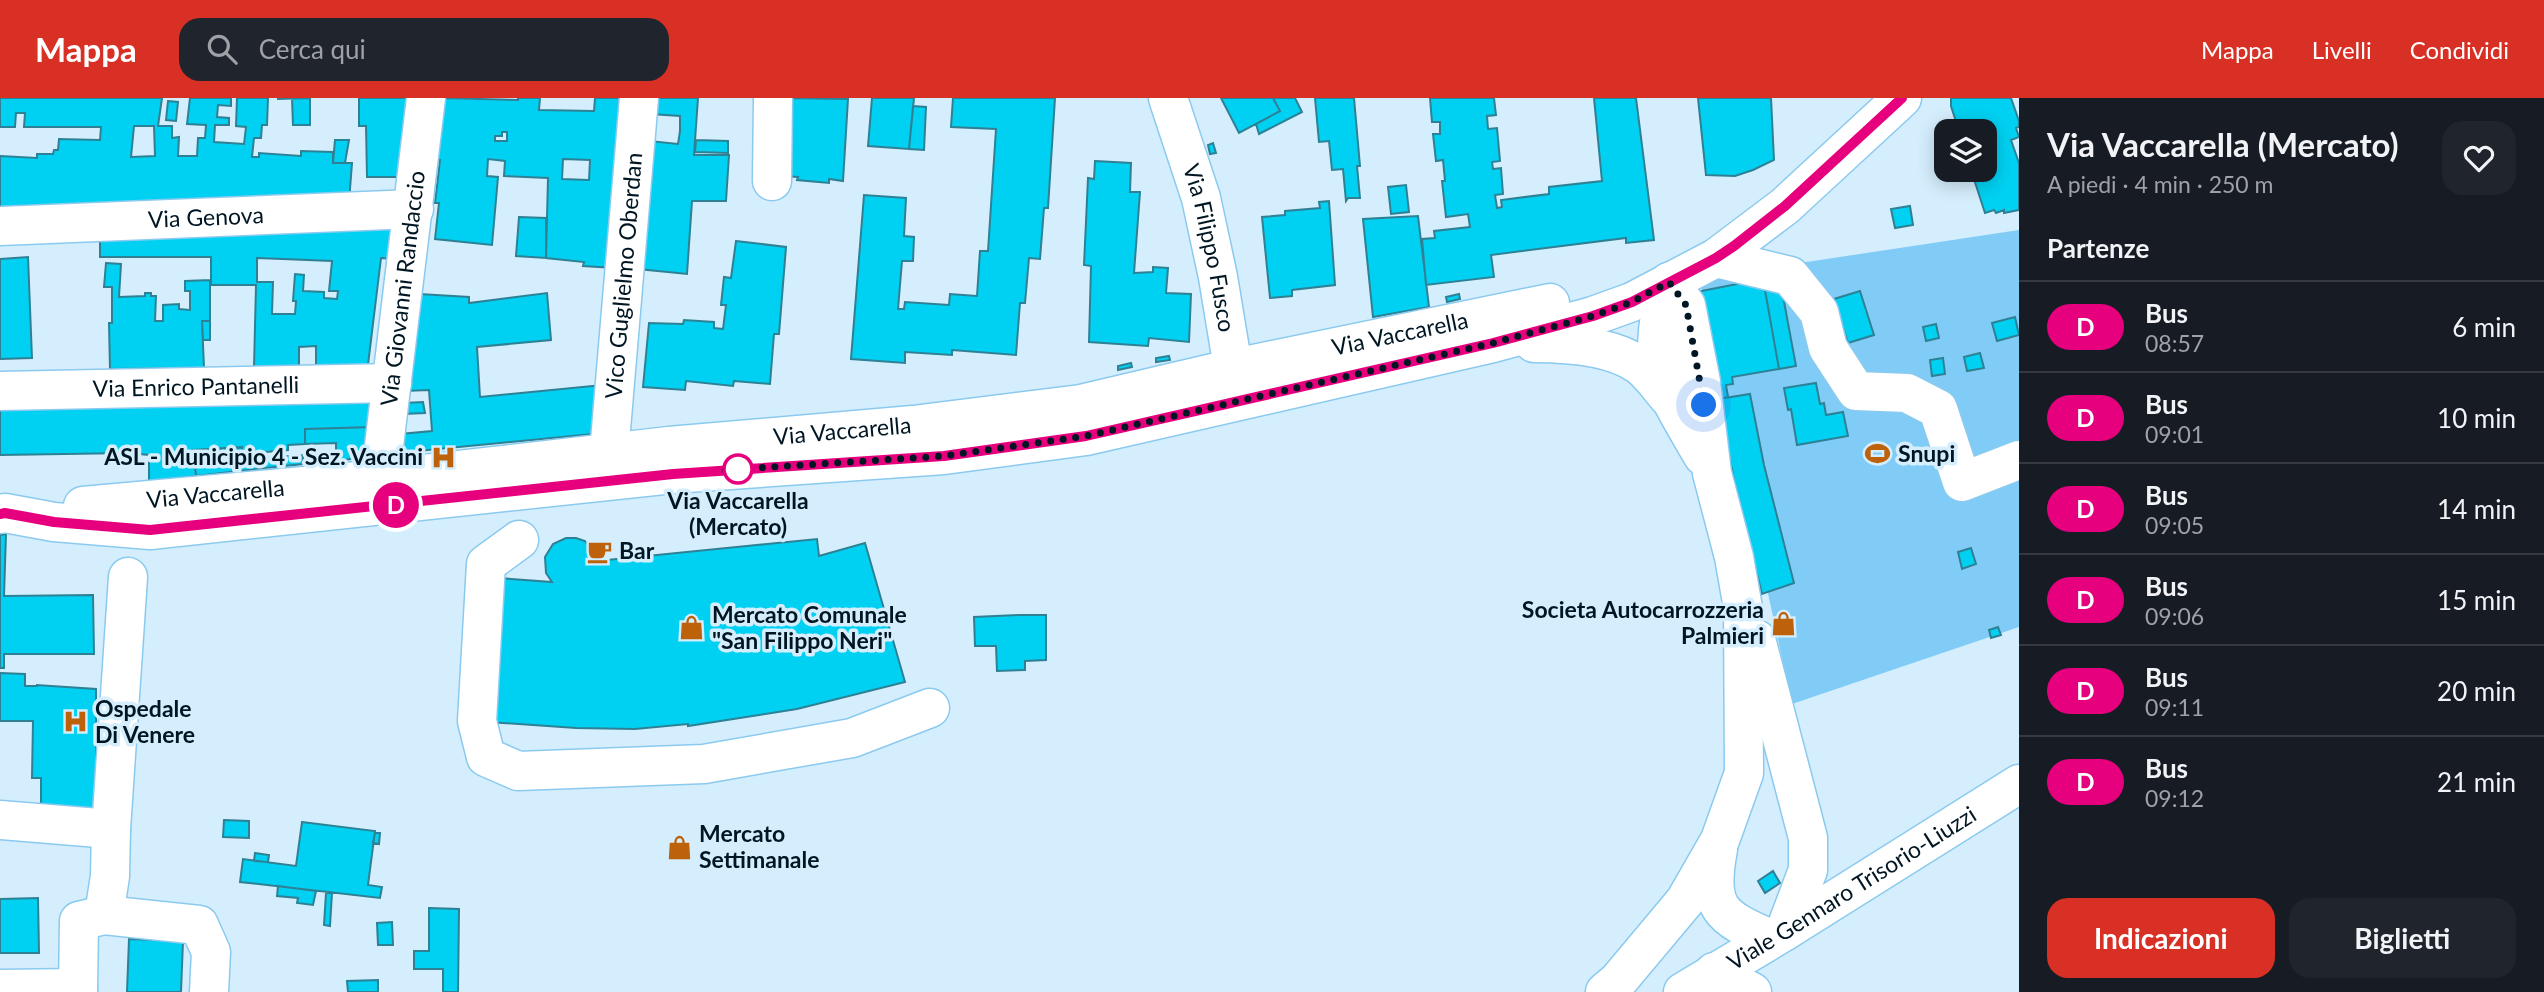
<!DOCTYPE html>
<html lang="it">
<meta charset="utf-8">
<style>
body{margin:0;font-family:Lato,sans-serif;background:#20242c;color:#f1f3f6;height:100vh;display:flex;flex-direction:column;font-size:26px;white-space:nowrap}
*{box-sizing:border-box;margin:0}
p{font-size:23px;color:#9ea1a6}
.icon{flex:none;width:38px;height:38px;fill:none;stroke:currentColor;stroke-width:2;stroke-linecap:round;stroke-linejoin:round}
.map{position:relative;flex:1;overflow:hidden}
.panel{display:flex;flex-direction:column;background:#171b24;width:525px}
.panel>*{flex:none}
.badge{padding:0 14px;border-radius:23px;font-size:24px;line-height:46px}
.buttons{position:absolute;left:1934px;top:21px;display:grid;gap:14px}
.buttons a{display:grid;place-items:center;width:63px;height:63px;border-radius:14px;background:#171b24;box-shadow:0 4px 18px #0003;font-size:35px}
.you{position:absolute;width:35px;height:35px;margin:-18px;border:5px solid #fff;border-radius:50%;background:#1a73e8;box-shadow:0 0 0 10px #1a73e833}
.map>.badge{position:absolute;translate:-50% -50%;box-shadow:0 0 0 4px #fff}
h2{padding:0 28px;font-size:26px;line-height:63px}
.round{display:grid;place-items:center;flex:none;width:74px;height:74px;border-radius:21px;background:#20242c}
.headline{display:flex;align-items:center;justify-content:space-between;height:119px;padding:0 28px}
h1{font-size:33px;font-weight:700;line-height:52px}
.button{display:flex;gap:14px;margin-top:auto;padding:14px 28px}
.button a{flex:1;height:80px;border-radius:21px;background:#d93025;color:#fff;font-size:28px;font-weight:700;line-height:80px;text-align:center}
.button a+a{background:#20242c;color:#f1f3f6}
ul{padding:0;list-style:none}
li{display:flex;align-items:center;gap:21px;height:91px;padding:0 28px;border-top:2px solid #363941}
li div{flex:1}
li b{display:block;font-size:26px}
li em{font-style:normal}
li .badge{min-width:77px;font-weight:700;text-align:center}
header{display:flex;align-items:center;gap:42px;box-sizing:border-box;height:98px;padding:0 35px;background:#d93025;color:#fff}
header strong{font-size:33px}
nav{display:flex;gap:38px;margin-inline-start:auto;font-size:24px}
.search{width:490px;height:63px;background:#20242c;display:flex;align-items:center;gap:18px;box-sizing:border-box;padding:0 24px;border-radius:21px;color:#9ea1a6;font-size:26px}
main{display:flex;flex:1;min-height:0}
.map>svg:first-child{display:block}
</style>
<header>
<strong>Mappa</strong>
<div class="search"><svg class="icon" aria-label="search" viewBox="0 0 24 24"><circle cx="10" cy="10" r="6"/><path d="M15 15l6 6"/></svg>Cerca qui</div>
<nav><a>Mappa</a><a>Livelli</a><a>Condividi</a></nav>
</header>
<main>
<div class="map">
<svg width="2019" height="894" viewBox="0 0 2019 894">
<rect width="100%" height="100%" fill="#d5eefd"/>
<path fill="#81ccf7" d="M 2019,132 L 2019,529 L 1792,606 L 1700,183 L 1760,171 Z"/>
<path fill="#00d1f2" stroke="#2e8194" stroke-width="2" fill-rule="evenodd" d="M 0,0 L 162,0 L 158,28 L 172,28 L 172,40 L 179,39 L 178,58 L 197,58 L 198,40 L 205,40 L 206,27 L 187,26 L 190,0 L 231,0 L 231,8 L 218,7 L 217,19 L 229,20 L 229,27 L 215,27 L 214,44 L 244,46 L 246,29 L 236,28 L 237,0 L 268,0 L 267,27 L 262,27 L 261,40 L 254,40 L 252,59 L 259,59 L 259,55 L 301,58 L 301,53 L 333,54 L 333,65 L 352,65 L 349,104 L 0,118 L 0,58 L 37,60 L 37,56 L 53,56 L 54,52 L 58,52 L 59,41 L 100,42 L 101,29 L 24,29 L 25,15 L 16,15 L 15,29 L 0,29 ZM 134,28 L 154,28 L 155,58 L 131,59 Z
M 310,0 L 310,27 L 293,27 L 292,1 L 277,1 Z
M 359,0 L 412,0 L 405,79 L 367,79 L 366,28 L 359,28 Z
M 442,0 L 518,2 L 518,0 L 540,0 L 539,12 L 594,13 L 595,0 L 629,0 L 614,170 L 583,168 L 584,164 L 546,160 L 548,80 L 504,78 L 505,63 L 488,61 L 487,78 L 498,79 L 492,147 L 435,141 L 439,105 L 435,105 L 440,62 L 436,61 ZM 502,34 L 507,34 L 507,43 L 495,43 L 495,38 L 502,38 ZM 563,61 L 590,62 L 589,82 L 562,81 Z
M 652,0 L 698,0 L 694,57 L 729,57 L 726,103 L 692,103 L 687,176 L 638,171 L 650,43 L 678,46 L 680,33 L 680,18 L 651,16 Z
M 784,0 L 848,1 L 843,83 L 829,81 L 829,85 L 797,82 L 798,79 L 782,78 Z
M 872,0 L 914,0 L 909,51 L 868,48 Z
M 953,0 L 1055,0 L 1048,110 L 1044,110 L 1040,161 L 1029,160 L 1025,205 L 1020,205 L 1016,257 L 952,252 L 952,257 L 905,254 L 905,265 L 851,261 L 864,97 L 906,100 L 904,138 L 914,139 L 913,163 L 902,163 L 898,211 L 904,211 L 905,204 L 949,207 L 950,196 L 977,198 L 980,153 L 988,153 L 996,31 L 951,29 Z
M 1221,0 L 1273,0 L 1280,13 L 1239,35 Z
M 1273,0 L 1295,0 L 1302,14 L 1259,36 L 1256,26 L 1280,13 Z
M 1315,0 L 1354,0 L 1360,68 L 1357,68 L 1360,100 L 1348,100 L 1346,103 L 1343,71 L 1332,72 L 1329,43 L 1319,44 Z
M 1430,0 L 1494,0 L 1496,17 L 1487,18 L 1488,31 L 1497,30 L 1500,63 L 1492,64 L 1493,71 L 1501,70 L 1503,96 L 1495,97 L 1497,110 L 1502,109 L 1501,102 L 1549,96 L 1549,89 L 1602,83 L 1594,0 L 1636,0 L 1654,142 L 1626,145 L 1626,140 L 1491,157 L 1494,179 L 1426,187 L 1422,141 L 1435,140 L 1434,133 L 1470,129 L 1468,116 L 1446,119 L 1442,83 L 1445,83 L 1443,62 L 1436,63 L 1433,36 L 1440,36 L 1440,24 L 1432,24 Z
M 1698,0 L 1771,0 L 1774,62 L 1753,72 L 1735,78 L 1706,77 Z
M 1951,0 L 2011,0 L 2019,23 L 2019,29 L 2016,30 L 2019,39 L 2011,42 L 2019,65 L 2019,112 L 2004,115 L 2004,112 L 1996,115 L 1994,112 L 1985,115 L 1971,72 L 1984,72 L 1984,33 L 1959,33 L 1951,8 Z
M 168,3 L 178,4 L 176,23 L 166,22 Z
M 913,8 L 926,9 L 924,52 L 909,51 Z
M 335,42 L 349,42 L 345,65 L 333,65 Z
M 696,42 L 728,43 L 728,55 L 695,54 Z
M 1213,45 L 1216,55 L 1210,56 L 1208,47 Z
M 1095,63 L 1131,65 L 1130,94 L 1140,94 L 1134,175 L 1153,174 L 1153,169 L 1168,170 L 1166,195 L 1191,196 L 1189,244 L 1149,240 L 1148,248 L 1089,244 L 1091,168 L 1084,167 L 1088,80 L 1094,81 Z
M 1406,87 L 1409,114 L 1391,116 L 1388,89 Z
M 1329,103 L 1335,187 L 1292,192 L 1292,198 L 1270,200 L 1262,119 L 1285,117 L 1285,113 L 1320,110 L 1319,104 Z
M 1910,108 L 1913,127 L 1895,130 L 1891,111 Z
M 1418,118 L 1429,209 L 1373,219 L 1363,121 Z
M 519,119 L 546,120 L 546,160 L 516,158 Z
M 395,124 L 394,161 L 381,160 L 367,275 L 316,275 L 316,248 L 299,249 L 299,269 L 254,269 L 256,187 L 211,187 L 211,159 L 100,159 L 100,134 ZM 257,160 L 332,163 L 329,193 L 338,193 L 337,201 L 324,200 L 324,194 L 303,193 L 304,177 L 295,176 L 293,203 L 296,203 L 295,216 L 272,216 L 273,184 L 257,184 Z
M 736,143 L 786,149 L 779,236 L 774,236 L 770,286 L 734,283 L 733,288 L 686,283 L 685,292 L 643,289 L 649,225 L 683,226 L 684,222 L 714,224 L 714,230 L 723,231 L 726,207 L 721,207 L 724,179 L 731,180 Z
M 28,159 L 32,260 L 0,261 L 0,161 Z
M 106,165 L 121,166 L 119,199 L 145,198 L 145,195 L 151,195 L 151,198 L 156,198 L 155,223 L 163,223 L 163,207 L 179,206 L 179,211 L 190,212 L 190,193 L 185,193 L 185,183 L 210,182 L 210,223 L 202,223 L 204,270 L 110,271 L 109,225 L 112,225 L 112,189 L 104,189 Z
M 1763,181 L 1779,271 L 1732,279 L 1733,286 L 1726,287 L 1728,299 L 1718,301 L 1696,194 Z
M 1763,181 L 1780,182 L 1796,268 L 1779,271 Z
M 1860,193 L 1874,237 L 1848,245 L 1834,201 Z
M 547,195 L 551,242 L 477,249 L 480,299 L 602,287 L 603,335 L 398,355 L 400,336 L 432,333 L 429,292 L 405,293 L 420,196 L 469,199 L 469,205 Z
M 1459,196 L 1460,201 L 1447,204 L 1446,199 Z
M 2015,219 L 2019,237 L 1997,243 L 1992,225 Z
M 202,223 L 210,223 L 210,242 L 203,242 Z
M 1936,226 L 1939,240 L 1926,243 L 1923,229 Z
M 1980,255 L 1984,270 L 1967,273 L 1964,259 Z
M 1169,258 L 1170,262 L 1156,264 L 1156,260 Z
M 1943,260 L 1945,276 L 1932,278 L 1930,262 Z
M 1131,265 L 1132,269 L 1118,272 L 1118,268 Z
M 1816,285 L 1820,306 L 1824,305 L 1826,317 L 1843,314 L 1848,338 L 1797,347 L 1791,311 L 1788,312 L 1784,290 Z
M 1750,296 L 1764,367 L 1794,485 L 1762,496 L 1734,382 L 1718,301 Z
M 378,299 L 374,329 L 305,331 L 305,346 L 288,347 L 288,352 L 242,356 L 242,349 L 193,352 L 196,378 L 149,384 L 149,357 L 129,355 L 0,357 L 0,306 Z
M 423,304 L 425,315 L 403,316 L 404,305 Z
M 374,329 L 372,358 L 336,363 L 336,345 L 305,346 L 305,331 Z
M 242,349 L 242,356 L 265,354 L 266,360 L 303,357 L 303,366 L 239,373 L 237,350 Z
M 237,350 L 239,373 L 196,378 L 193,352 Z
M 6,436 L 4,498 L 93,497 L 94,556 L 4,556 L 4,570 L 0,570 L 0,437 Z
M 566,440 L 576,440 L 585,443 L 593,452 L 597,463 L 817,441 L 819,458 L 865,445 L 905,584 L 797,611 L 688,628 L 688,626 L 635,631 L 576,630 L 488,624 L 499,480 L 552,484 L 546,475 L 545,459 L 553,446 Z
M 1971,450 L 1976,466 L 1962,471 L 1958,454 Z
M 1020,517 L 1046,517 L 1046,562 L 1025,563 L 1025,572 L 997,573 L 996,548 L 975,548 L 974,519 Z
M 1998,529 L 2001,537 L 1991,540 L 1989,532 Z
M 0,575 L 25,576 L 25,588 L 37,588 L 37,587 L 96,591 L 96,717 L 41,716 L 41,680 L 32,680 L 33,623 L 0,623 Z
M 224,722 L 249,723 L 249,740 L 223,739 Z
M 302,724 L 375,733 L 368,787 L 382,789 L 380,800 L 240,784 L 243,761 L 296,768 Z
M 375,735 L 380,735 L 379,746 L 373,745 Z
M 255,755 L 269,757 L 268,764 L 254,763 Z
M 1773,773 L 1780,785 L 1765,795 L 1758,783 Z
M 278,788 L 316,793 L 313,807 L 297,805 L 298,800 L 277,798 Z
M 326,795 L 332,795 L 330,828 L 324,827 Z
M 38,800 L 39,855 L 0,855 L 0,801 Z
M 429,810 L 459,811 L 458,894 L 443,894 L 443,871 L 414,871 L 414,853 L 429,853 Z
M 392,824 L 393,847 L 378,847 L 377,825 Z
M 129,841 L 183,843 L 181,894 L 127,894 Z
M 378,882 L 378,894 L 348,894 L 347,883 Z"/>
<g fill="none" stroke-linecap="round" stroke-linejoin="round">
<defs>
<g id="minor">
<path id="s1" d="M 1168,0 L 1201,100 L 1218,179 L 1237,294"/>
<path d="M 772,83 L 773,0"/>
<path id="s2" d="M 0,128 L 414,111"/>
<path d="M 1716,160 L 1790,178 L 1819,214 L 1828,250 L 1856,293 L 1907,295 L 1938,311 L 1962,384 L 2019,362"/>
<path d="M 1669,184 C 1643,265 1663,289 1703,358"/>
<path d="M 1534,245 C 1566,245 1612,248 1639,267 C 1650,275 1660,290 1669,300"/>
<path id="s3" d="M 0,293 L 392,285"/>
<path id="s4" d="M 609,355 L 639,0"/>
<path id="s5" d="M 380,381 L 426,0"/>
<path id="s6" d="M 83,408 L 380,381 L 669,348 L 913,327 L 1081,306 L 1234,270 L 1550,205"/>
<path d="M 0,416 L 5,415 L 54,424 L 150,432 L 673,376 L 944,357 L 1086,338 L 1493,245 L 1593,218 L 1632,204 L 1716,160 L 1785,108 L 1902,0"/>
<path d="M 519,442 L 486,466 L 477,623 L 486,659 L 518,673 L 704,666 L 852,640 L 930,610"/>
<path d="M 1756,541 L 1808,740 L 1808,772 L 1785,833"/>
<path d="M 0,722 L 111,731"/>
<path d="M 1718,751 C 1707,810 1719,819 1771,841"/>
<path d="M 104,817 L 110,778 L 111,731 L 128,479"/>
<path d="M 1714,874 L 1752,894"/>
<path d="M 0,891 L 78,890"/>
<path d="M 78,894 L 79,823 L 104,817 L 199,827 L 211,854 L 209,894"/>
<path d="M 1605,894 L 1618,883 L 1685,803 L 1720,742 L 1744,675 L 1743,510 L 1734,459 L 1712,375 L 1701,284 L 1686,207 L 1669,184"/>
</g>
<g id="major">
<path id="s7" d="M 1683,894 L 1785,833 L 2019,686"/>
</g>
</defs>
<use href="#minor" stroke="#8bcaef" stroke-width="41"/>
<use href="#major" stroke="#8bcaef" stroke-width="41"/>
<use href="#minor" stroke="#fff" stroke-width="38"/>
<use href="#major" stroke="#fff" stroke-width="38"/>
</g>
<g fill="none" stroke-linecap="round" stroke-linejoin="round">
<defs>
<path id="line" d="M 0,416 L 5,415 L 54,424 L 150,432 L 673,376 L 944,358 L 1086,338 L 1493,245 L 1593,218 L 1632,204 L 1716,160 L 1734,148 L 1785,108 L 1902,0"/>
</defs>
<use href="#line" stroke="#fff" stroke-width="16"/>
<use href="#line" stroke="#e6007e" stroke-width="10"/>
<path stroke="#001623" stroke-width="7" stroke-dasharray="0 12.6" d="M 738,371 L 725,372 L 944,358 L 1086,338 L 1493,245 L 1593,218 L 1632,204 L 1669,184 L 1686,207 L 1704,307"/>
</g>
<defs>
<symbol id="stadium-bare" viewBox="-9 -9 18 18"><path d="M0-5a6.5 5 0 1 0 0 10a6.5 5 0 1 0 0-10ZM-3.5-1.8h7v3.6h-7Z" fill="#bd620a" stroke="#d5eefd" stroke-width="2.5" paint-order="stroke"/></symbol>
<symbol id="hospital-bare" viewBox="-9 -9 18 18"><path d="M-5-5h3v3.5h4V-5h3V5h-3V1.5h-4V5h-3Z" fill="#bd620a" stroke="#d5eefd" stroke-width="2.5" paint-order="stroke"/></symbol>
<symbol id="cafe-bare" viewBox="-9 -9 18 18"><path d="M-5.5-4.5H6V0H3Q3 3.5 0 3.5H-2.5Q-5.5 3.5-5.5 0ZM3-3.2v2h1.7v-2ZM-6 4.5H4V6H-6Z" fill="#bd620a" stroke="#d5eefd" stroke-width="2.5" paint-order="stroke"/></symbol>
<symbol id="shop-bare" viewBox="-9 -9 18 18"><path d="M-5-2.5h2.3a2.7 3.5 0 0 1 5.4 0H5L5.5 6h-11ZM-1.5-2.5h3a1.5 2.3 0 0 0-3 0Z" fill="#bd620a" stroke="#d5eefd" stroke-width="2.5" paint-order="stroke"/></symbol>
</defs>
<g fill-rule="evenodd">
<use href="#stadium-bare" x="1860" y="338" width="35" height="35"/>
<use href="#hospital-bare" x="426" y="342" width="35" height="35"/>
<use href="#cafe-bare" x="582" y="436" width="35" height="35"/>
<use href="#shop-bare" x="1766" y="508" width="35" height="35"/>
<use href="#shop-bare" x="674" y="512" width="35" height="35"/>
<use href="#hospital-bare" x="58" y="606" width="35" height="35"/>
<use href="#shop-bare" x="662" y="732" width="35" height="35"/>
</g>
<circle fill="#fff" stroke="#e6007e" stroke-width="3.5" cx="738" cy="371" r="14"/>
<g text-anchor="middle" stroke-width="7" stroke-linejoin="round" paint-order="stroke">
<g font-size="23" fill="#001623" stroke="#d5eefd">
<text dy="8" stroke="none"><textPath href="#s2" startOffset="206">Via Genova</textPath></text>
<text dy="8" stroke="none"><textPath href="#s1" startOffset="156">Via Filippo Fusco</textPath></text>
<text dy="8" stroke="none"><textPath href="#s4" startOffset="178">Vico Guglielmo Oberdan</textPath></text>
<text dy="8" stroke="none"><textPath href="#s5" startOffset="192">Via Giovanni Randaccio</textPath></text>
<text dy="8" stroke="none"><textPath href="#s6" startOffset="1330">Via Vaccarella</textPath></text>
<text dy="8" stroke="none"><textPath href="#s3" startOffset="196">Via Enrico Pantanelli</textPath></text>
<text dy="8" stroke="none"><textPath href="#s6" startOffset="763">Via Vaccarella</textPath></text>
<text dy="8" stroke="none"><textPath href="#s6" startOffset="133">Via Vaccarella</textPath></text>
<text dy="8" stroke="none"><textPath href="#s7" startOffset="198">Viale Gennaro Trisorio-Liuzzi</textPath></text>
</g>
<g font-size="23" font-weight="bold" fill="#001623" stroke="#d5eefd" text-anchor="start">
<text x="1898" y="364">Snupi</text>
<text x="423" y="367" text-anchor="end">ASL - Municipio 4 - Sez. Vaccini</text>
<text x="619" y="461">Bar</text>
<text x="1764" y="520" text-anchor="end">Societa Autocarrozzeria<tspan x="1764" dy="26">Palmieri</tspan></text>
<text x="712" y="525">Mercato Comunale<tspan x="712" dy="26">"San Filippo Neri"</tspan></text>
<text x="95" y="619">Ospedale<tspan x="95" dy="26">Di Venere</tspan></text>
<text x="699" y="744">Mercato<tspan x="699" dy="26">Settimanale</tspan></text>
</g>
<g font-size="23" font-weight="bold" fill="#001623" stroke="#d5eefd">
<text x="738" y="411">Via Vaccarella<tspan x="738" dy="26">(Mercato)</tspan></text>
</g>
</g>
</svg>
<div class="buttons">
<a><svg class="icon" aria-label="layers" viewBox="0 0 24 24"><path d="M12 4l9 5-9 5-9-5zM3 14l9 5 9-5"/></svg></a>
</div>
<div class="you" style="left:1704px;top:307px"></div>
<b class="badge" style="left:396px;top:407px;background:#e6007e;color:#fff">D</b>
</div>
<section class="panel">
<div class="headline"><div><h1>Via Vaccarella (Mercato)</h1><p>A piedi · 4 min · 250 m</p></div><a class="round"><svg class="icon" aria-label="heart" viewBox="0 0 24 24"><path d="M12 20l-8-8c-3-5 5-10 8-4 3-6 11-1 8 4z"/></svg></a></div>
<h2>Partenze</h2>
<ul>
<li><span class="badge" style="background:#e6007e;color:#fff">D</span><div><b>Bus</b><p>08:57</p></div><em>6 min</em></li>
<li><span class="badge" style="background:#e6007e;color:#fff">D</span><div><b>Bus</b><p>09:01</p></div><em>10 min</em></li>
<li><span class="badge" style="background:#e6007e;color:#fff">D</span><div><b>Bus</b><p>09:05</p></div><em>14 min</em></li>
<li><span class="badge" style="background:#e6007e;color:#fff">D</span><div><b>Bus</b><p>09:06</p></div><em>15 min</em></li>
<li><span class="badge" style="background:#e6007e;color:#fff">D</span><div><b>Bus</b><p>09:11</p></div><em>20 min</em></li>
<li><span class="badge" style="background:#e6007e;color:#fff">D</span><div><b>Bus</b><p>09:12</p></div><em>21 min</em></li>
</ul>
<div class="button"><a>Indicazioni</a><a>Biglietti</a></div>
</section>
</main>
